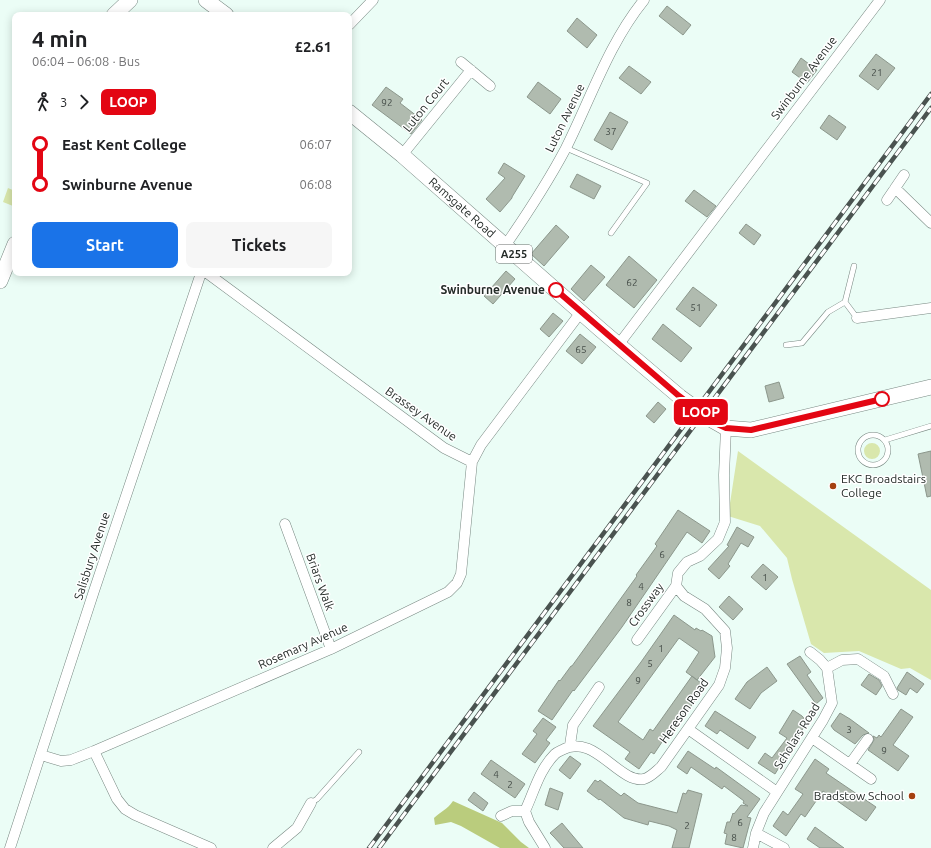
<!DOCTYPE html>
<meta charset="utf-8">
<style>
body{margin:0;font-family:Ubuntu,sans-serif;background:#f6f6f6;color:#202124;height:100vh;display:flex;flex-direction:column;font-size:15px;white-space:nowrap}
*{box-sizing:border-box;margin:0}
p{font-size:13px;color:#757577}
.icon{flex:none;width:22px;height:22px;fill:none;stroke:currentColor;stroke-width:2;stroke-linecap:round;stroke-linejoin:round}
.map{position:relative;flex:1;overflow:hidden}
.drawer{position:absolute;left:12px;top:12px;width:340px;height:264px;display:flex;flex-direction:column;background:#fff;border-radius:8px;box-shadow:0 2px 10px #0003}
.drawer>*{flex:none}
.badge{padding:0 8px;border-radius:6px;font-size:14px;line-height:26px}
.map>.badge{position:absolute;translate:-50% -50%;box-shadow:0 0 0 2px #fff}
.legs{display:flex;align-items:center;gap:6px;height:44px;padding:0 20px;font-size:13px}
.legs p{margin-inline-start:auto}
.headline{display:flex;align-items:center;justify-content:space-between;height:68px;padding:0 20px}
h1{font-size:22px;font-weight:700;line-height:30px}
.action{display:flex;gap:8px;margin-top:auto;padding:8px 20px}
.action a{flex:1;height:46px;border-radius:8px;background:#1a73e8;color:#fff;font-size:16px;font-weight:700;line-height:46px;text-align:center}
.action a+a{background:#f6f6f6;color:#202124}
ul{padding:0 20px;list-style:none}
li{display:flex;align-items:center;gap:14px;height:40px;font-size:15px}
li i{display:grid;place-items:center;width:6px;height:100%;margin:0 5px;background:currentColor}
li i::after{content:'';width:10px;height:10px;margin:-5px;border:3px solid;border-radius:50%;background:#fff}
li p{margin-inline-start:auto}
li:first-child i{background:linear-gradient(#0000 50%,currentColor 0)}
li:last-child i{background:linear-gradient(currentColor 50%,#0000 0)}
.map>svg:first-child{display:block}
</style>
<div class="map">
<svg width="931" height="848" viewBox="0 0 931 848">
<rect width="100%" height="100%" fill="#ebfdf6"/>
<path fill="#d9e7ac" d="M 8,188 L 15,191 L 15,201 L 13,206 L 3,202 Z
M864 451a8 8 0 1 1 16 0a8 8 0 1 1-16 0Z
M 738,451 L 931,590 L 931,680 L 910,668 L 901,669 L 859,651 L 824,653 L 811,644 L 792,579 L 787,558 L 760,526 L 728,516 Z"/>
<path fill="#bacc7d" d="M 453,801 L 502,823 L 521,842 L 529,848 L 500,848 L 461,826 L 451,822 L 435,825 L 434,818 C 441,811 447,810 453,801 Z"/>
<path fill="#b0bbaf" stroke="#8c978c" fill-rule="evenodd" d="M 667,6 L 691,25 L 683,35 L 659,16 Z
M 577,18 L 597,35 L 587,48 L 567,31 Z
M 876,54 L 895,68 L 878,90 L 859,76 Z
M 801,58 L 817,70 L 807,83 L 792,72 Z
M 629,66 L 651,82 L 641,94 L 619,78 Z
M 538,82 L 561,99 L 550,114 L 527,97 Z
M 386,87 L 403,99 L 400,103 L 422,120 L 411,134 L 372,105 Z
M 610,112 L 628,122 L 612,150 L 594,140 Z
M 829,115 L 846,127 L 837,140 L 820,128 Z
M 504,163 L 525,176 L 512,197 L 512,198 L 500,212 L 486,199 L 505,178 L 498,173 Z
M 577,174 L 601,186 L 594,199 L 570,187 Z
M 694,190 L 716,206 L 707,217 L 685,201 Z
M 746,224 L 761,235 L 754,245 L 739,233 Z
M 556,225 L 569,237 L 544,266 L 531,254 Z
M 629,256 L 657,280 L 634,308 L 606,285 Z
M 591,265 L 605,277 L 584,301 L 571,289 Z
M 506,271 L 515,279 L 493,304 L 484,296 Z
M 693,287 L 717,305 L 700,327 L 676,309 Z
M 553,313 L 563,321 L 549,337 L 540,329 Z
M 663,324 L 692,348 L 681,362 L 652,339 Z
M 580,334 L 596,347 L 582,364 L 566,351 Z
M 779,382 L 784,398 L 769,402 L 765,386 Z
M 658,402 L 666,409 L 654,423 L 646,416 Z
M 931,451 L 931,496 L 927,497 L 918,454 Z
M 678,510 L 710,531 L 702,543 L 687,532 L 622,627 L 574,691 L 573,690 L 552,720 L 538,711 L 559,680 L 560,681 L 571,666 L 572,666 L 637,576 L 636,575 L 657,546 L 655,544 Z
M 737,527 L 754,537 L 748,547 L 741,543 L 728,564 L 730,566 L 719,579 L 708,569 L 729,546 L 727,545 Z
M 763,564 L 778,577 L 766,590 L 751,577 Z
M 729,596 L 743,609 L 733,620 L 719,607 Z
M 674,615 L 695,630 L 696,628 L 701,631 L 702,630 L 712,636 L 715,657 L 697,680 L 705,686 L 673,732 L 670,730 L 654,754 L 651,752 L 639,769 L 625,759 L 630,752 L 593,726 L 641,662 ZM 679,638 L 699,652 L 686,672 L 697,680 L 692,676 L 653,731 L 650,729 L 643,740 L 618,722 Z
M 800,656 L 811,672 L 807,675 L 823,698 L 816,704 L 787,664 Z
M 767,667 L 777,681 L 761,693 L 750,709 L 735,699 L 747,682 Z
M 907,672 L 924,684 L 917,693 L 910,688 L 906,695 L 898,690 L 897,688 Z
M 869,674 L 879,680 L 882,686 L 876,695 L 861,685 Z
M 901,709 L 913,717 L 893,745 L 909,756 L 898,771 L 868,750 L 874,740 L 873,736 L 877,738 L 879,735 L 881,737 Z
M 793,710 L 802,716 L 807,722 L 775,774 L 758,763 L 765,753 L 772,758 L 787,738 L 779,733 Z
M 715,711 L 756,737 L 748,749 L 720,730 L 717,734 L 705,726 Z
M 840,713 L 850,719 L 869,733 L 863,735 L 855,744 L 834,730 L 831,726 Z
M 543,718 L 556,727 L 546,740 L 550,743 L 535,763 L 522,754 L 537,734 L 533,731 Z
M 688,751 L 715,769 L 716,767 L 760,799 L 747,817 L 751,818 L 743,848 L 725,844 L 727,834 L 724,833 L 727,822 L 730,822 L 733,813 L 734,814 L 741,805 L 748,806 L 743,803 L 744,801 L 724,786 L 722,789 L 691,767 L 687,774 L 677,767 Z
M 570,756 L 581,764 L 570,779 L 559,770 Z
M 815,759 L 829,769 L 826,773 L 876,807 L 866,821 L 823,791 L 805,817 L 801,814 L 786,836 L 773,826 L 783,811 L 788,815 L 803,794 L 795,789 Z
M 491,760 L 525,784 L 515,798 L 481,774 Z
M 595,780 L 598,782 L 600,780 L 621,796 L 624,793 L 638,803 L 677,813 L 683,793 L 686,794 L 688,790 L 702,794 L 689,848 L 672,848 L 677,830 L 669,826 L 649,821 L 648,825 L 624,818 L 600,799 L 599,800 L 587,791 Z
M 550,788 L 563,793 L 558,810 L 545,805 Z
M 474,792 L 488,803 L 483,811 L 468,800 Z
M 562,823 L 583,848 L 564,848 L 554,837 L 550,833 Z
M 815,827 L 844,848 L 820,848 L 807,839 Z"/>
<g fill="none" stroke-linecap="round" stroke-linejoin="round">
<defs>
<path id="lane" d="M 566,148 L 647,183 L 611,233
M 845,302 L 857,318
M 786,345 L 802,343 L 828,312 L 845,302 L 854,266
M858 450a15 15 0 1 1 30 0a15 15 0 1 1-30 0Z
M 885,440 L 931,426
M 311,803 L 317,799 L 359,752"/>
<path id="street" d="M 349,25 L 373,0
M 461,62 L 490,86
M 402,155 L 471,70
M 895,188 L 931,223
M 887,200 L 904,175
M 505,246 C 527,214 548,182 566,148 C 591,98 609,43 644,0
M 207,273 L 444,448 L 472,462
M 857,318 L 931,308
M 619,344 L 880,0
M 285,524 L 331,649
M 637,640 L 676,586
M 827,668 L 842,660 L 858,659 L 884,676 L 893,694
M 688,729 L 777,792
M 812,738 L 871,779
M 570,745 L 573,725 L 599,687
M 94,751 L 117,799 L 125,809 L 135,815 L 211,848
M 41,755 L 61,761 L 71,760 L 94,751 L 331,649 L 448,592 L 457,583 L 461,574 L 472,462 L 481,445 L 581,312
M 850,764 L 868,739
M 525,811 C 534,792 539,770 555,754 C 557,752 560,751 562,750 C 594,732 619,784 644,779 C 651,777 656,771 661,767 L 719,685 L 725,668 L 727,648 L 725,631 L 705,609 L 684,596 L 676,586 L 678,573 L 687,562 L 700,556 L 718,539 L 725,522 L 724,475 L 726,428
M 501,816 L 512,811 L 525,811 L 529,822 L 545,848
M 756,833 L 784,848
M 10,848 L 94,591 L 201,273
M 273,848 L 297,828 L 311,803
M 753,848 L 756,833 L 764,813 L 823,720 L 832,703 L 827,668 L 820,660 L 810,652"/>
<g id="primary">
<path d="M 206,0 L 226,15"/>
<path d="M 114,15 L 130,0"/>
<path id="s1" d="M 349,112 L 402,155 L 601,330 L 680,397"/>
<path d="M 0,281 L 15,244"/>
<path d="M 712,420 L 726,428 L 751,430 L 931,387"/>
</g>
</defs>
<use href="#lane" stroke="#788882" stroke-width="6"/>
<use href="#street" stroke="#788882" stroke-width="11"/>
<use href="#primary" stroke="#788882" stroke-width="16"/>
<use href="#lane" stroke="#fff" stroke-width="5"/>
<use href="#street" stroke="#fff" stroke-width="10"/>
<use href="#primary" stroke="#fff" stroke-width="15"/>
<defs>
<path id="rail" d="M 369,848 L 931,94
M 379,848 L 931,108"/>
</defs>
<use href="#rail" stroke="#4a5350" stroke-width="4.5"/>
<use href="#rail" stroke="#fff" stroke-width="3" stroke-dasharray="9" stroke-linecap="butt"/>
<defs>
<path id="primary-bridge" d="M 680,397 L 712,420"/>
</defs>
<use href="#primary-bridge" stroke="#788882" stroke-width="16" stroke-linecap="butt"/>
<use href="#primary-bridge" stroke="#fff" stroke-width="15"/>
</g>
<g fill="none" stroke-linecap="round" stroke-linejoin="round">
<defs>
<path id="line-1" d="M 556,290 L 679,396 L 715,423 L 726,428 L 751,430 L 882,399"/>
</defs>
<use href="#line-1" stroke="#fff" stroke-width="9"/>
<use href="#line-1" stroke="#e30613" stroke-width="6"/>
</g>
<g fill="#fff" stroke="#e30613" stroke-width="2">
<circle cx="556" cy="290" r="7"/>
<circle cx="882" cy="399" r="7"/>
</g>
<g fill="#a54010" stroke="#fff" stroke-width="1.5">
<circle cx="833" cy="486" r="4"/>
<circle cx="912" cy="796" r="4"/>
</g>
<g text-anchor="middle" stroke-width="3" stroke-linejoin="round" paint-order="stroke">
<g font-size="10" fill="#474f4a">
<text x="877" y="76">21</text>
<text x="387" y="106">92</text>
<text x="611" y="135">37</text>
<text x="632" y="286">62</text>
<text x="696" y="311">51</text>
<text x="581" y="353">65</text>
<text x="662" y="558">6</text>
<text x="765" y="581">1</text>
<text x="641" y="590">4</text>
<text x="629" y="606">8</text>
<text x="661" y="652">1</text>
<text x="650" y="667">5</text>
<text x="638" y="684">9</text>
<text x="849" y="733">3</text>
<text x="884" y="754">9</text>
<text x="496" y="778">4</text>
<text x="510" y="788">2</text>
<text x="740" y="826">6</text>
<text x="687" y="829">2</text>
<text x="734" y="841">8</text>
</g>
<rect fill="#fff" stroke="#666b68" stroke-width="1" x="496" y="245" width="36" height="18" rx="3"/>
<g font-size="11" font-weight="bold" fill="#242b28">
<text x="514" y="258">A255</text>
</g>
<g font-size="12" fill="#242b28" stroke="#fff">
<text transform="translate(804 78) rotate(-53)" y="4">Swinburne Avenue</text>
<text transform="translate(426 105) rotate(-51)" y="4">Luton Court</text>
<text transform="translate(565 118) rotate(-64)" y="4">Luton Avenue</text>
<text dy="4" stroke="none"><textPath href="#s1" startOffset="148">Ramsgate Road</textPath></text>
<text transform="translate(421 414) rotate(35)" y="4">Brassey Avenue</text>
<text transform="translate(92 556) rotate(-72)" y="4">Salisbury Avenue</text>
<text transform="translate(320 582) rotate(70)" y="4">Briars Walk</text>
<text transform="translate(646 605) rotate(-54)" y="4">Crossway</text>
<text transform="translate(303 646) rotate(-24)" y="4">Rosemary Avenue</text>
<text transform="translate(684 711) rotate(-55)" y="4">Hereson Road</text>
<text transform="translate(797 736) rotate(-58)" y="4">Scholars Road</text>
</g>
<g font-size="12" font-weight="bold" fill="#242b28" stroke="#fff" text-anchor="end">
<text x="545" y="294">Swinburne Avenue</text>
</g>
<g font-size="12" fill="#242b28" stroke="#fff" text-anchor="start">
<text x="841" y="483">EKC Broadstairs<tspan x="841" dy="14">College</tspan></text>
<text x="904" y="800" text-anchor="end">Bradstow School</text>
</g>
</g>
</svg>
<b class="badge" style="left:701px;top:412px;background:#e30613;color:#fff">LOOP</b>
<section class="drawer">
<div class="headline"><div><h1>4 min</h1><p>06:04 – 06:08 · Bus</p></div><b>£2.61</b></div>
<div class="legs"><svg class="icon" aria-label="walk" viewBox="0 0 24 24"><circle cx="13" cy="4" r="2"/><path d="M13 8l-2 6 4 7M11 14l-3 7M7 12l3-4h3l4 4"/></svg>3<svg class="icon" aria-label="forward" viewBox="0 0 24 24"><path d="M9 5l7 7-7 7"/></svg><b class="badge" style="background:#e30613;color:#fff">LOOP</b></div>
<ul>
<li><i style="color:#e30613"></i><b>East Kent College</b><p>06:07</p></li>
<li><i style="color:#e30613"></i><b>Swinburne Avenue</b><p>06:08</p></li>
</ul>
<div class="action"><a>Start</a><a>Tickets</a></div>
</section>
</div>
